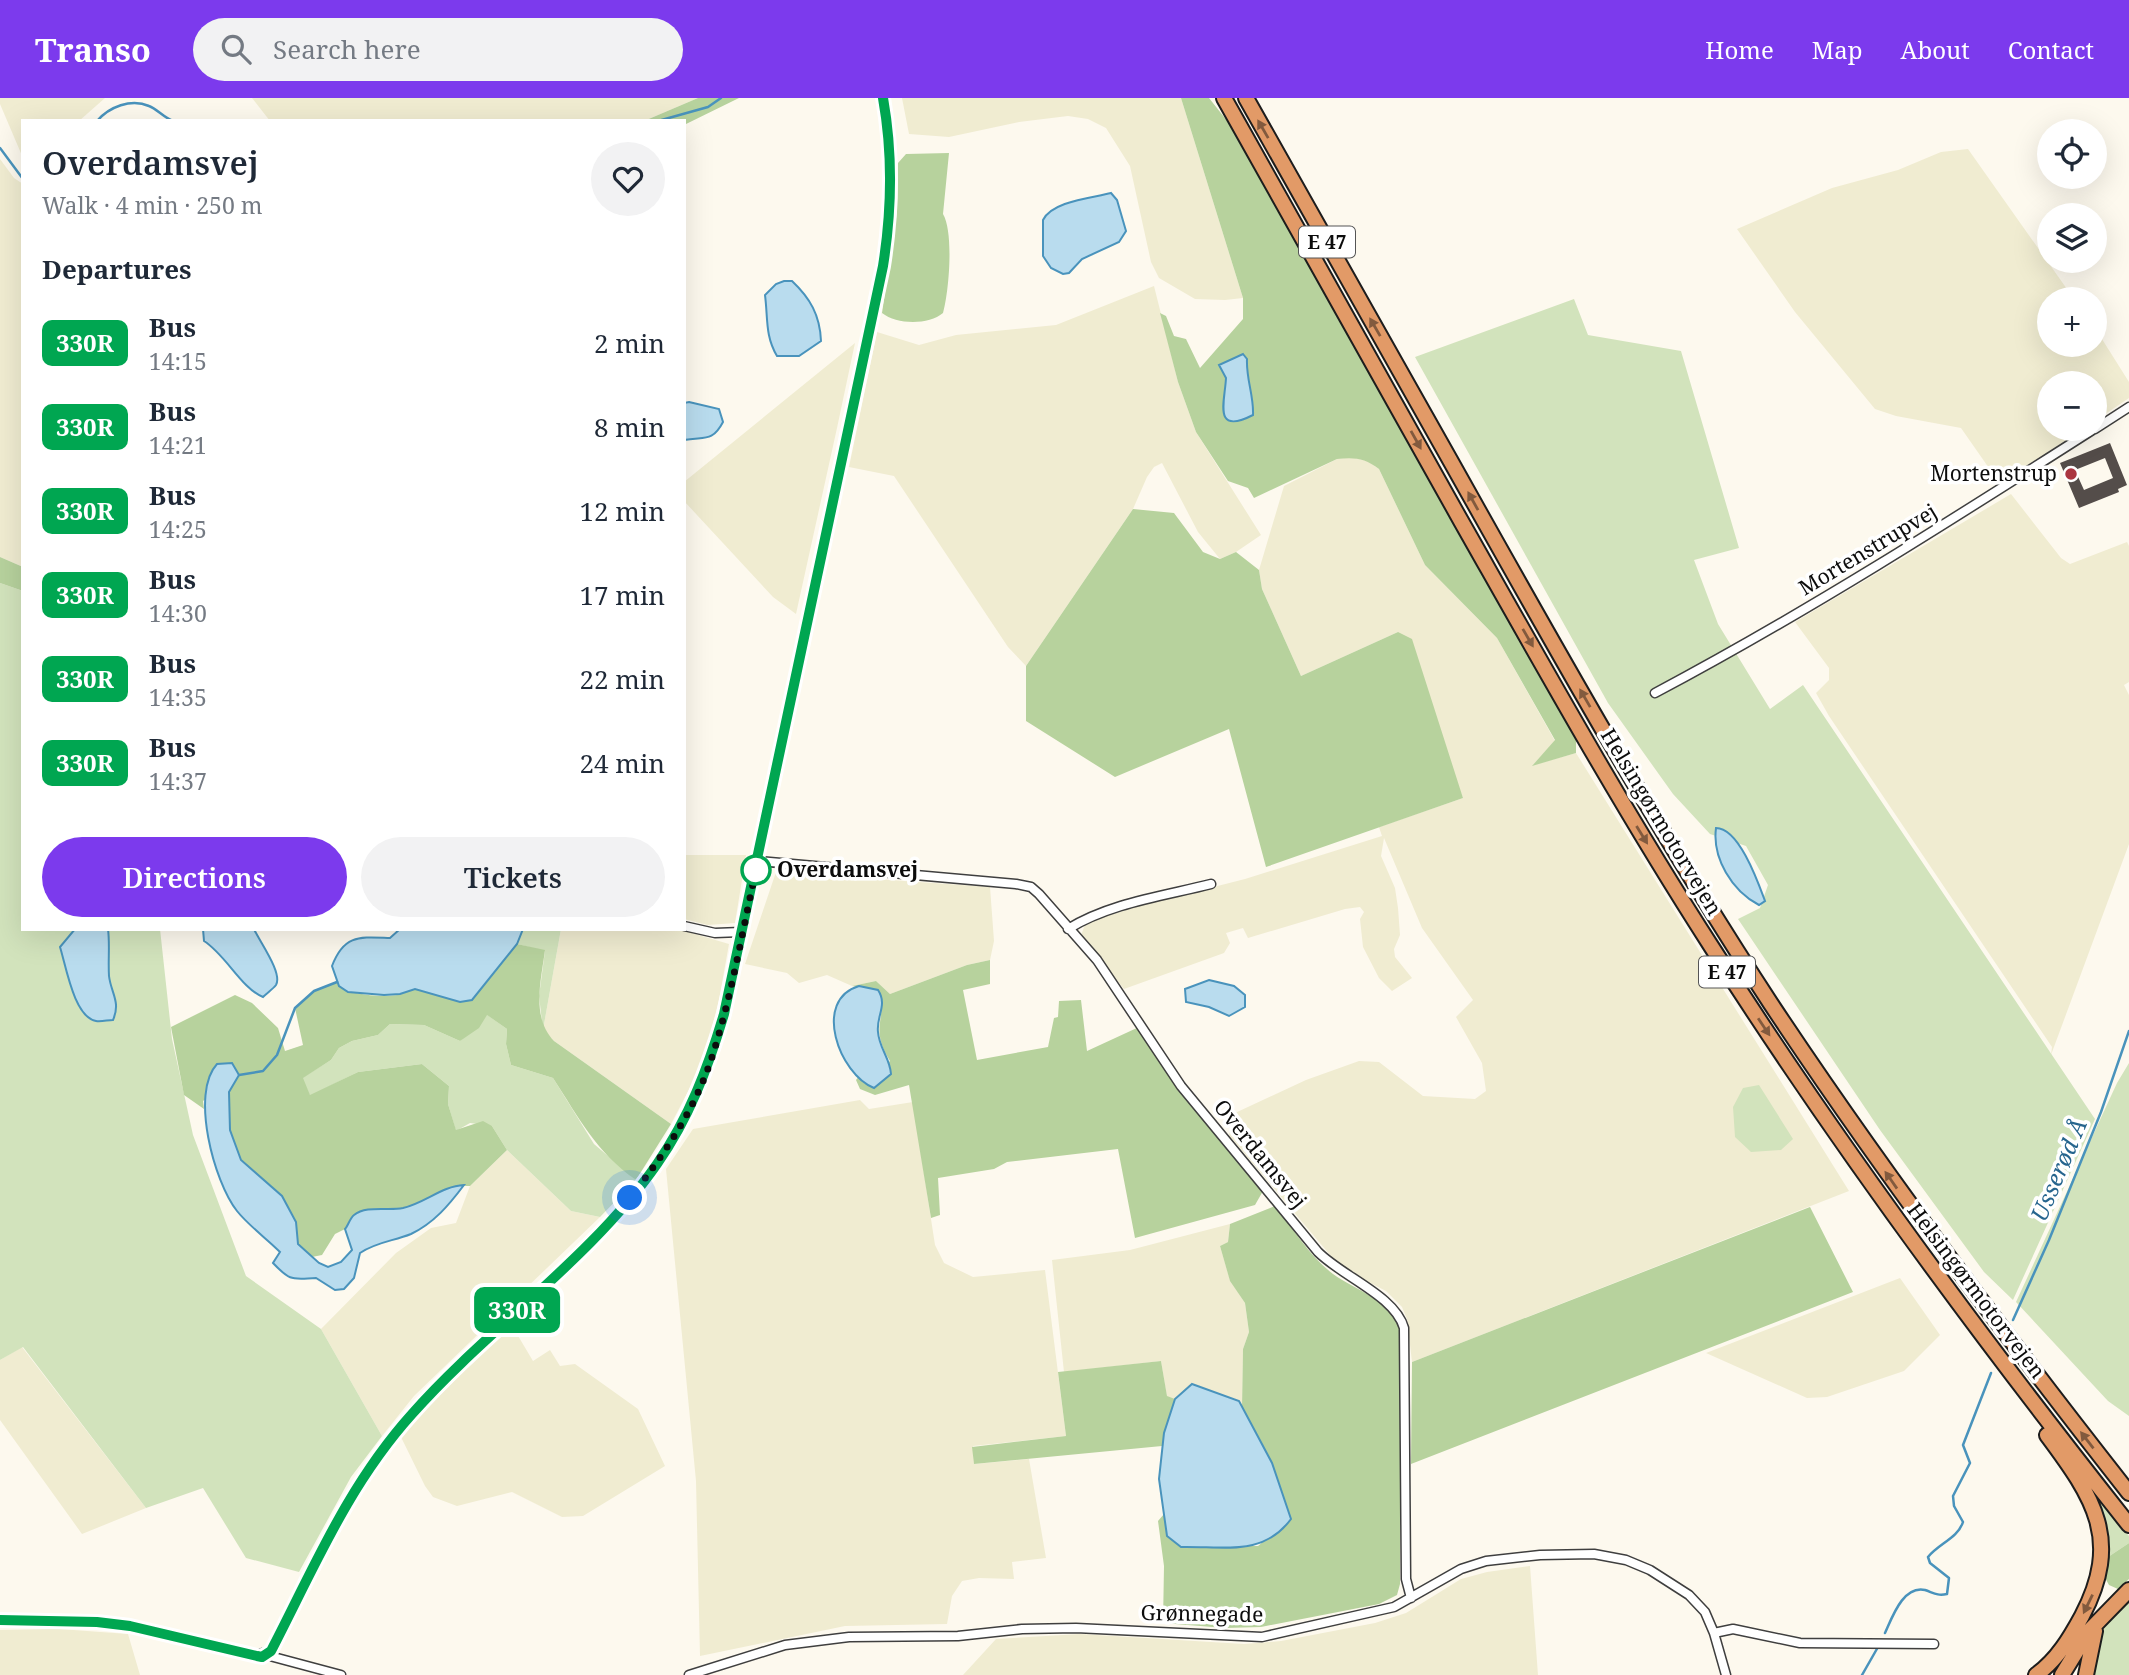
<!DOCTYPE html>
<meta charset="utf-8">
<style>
body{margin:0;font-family:"Noto Serif",serif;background:#f2f2f3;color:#1f2937;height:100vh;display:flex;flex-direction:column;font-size:26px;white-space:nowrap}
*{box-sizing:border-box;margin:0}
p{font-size:23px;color:#747a83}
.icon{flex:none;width:38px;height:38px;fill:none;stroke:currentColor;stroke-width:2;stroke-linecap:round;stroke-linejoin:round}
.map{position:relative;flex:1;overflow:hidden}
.details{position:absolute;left:21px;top:21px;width:665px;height:812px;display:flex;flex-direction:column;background:#fff;border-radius:0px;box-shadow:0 7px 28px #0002}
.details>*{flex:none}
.badge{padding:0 14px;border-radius:10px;font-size:24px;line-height:46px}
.buttons{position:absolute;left:2037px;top:21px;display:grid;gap:14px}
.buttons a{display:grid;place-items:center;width:70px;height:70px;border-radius:50%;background:#fff;box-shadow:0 7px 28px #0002;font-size:35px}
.you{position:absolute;width:35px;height:35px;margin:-18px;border:5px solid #fff;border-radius:50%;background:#1a73e8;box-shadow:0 0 0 10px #1a73e833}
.map>.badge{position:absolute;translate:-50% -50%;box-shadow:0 0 0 4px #fff}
h2{padding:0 21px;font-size:26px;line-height:63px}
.round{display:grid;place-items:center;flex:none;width:74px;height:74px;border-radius:37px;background:#f2f2f3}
.summary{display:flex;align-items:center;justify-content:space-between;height:119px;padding:0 21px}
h1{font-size:33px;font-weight:600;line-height:52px}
.primary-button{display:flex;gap:14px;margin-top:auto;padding:14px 21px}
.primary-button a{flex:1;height:80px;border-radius:42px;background:#7c3aed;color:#fff;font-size:28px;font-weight:600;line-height:80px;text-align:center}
.primary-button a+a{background:#f2f2f3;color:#1f2937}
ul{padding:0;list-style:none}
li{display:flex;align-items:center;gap:21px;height:84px;padding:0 21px}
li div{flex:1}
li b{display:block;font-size:26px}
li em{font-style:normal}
li .badge{min-width:77px;font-weight:700;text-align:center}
header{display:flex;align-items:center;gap:42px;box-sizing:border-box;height:98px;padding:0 35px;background:#7c3aed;color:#fff}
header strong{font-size:33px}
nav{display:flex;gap:38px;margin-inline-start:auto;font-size:24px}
.search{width:490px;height:63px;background:#f2f2f3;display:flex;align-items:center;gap:18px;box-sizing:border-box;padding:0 24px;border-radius:38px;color:#747a83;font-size:26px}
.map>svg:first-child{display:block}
</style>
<header>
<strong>Transo</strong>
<div class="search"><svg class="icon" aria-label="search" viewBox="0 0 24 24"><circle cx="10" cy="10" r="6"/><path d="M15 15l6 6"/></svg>Search here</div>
<nav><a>Home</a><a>Map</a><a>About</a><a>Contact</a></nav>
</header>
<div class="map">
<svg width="2129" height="1577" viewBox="0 0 2129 1577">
<rect width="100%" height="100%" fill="#fdf9ee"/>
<path fill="#f0ecd1" d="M 0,0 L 105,0 L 79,23 L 23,23 L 23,60 L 0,6 Z
M 252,0 L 698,0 L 644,23 L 270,23 Z
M 902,0 L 1181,0 L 1243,200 L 1225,202 L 1195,201 L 1159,180 L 1151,164 L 1130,68 L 1106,30 L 1088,21 L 1068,18 L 1019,24 L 949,39 L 909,36 Z
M 1968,51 L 2074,201 L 2049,201 L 2049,247 L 2095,247 L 2095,230 L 2129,284 L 2129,300 L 2095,323 L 2095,285 L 2049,285 L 2049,331 L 2083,331 L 2007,381 L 1991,373 L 1961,330 L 1896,318 L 1875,311 L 1795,214 L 1737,131 L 1832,90 L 1898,72 L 1941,54 Z
M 0,61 L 14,80 L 23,86 L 23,469 L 0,459 Z
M 1154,188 L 1178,284 L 1196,334 L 1261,437 L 1236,454 L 1220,461 L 1198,434 L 1162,365 L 1154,369 L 1147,379 L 1133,411 L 1026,568 L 1008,549 L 894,378 L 849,369 L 877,234 L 919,247 L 956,237 L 1056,227 Z
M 855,245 L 837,330 L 796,516 L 773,499 L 684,403 L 684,384 Z
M 1351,359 L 1368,363 L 1379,371 L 1425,467 L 1497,540 L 1555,643 L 1533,667 L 1576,655 L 1849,1093 L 1412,1264 L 1407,1221 L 1402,1209 L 1386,1193 L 1341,1170 L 1229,1037 L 1235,1015 L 1306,982 L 1359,963 L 1379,964 L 1423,998 L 1475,1001 L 1486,993 L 1482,965 L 1456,919 L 1473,902 L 1422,830 L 1384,740 L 1381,758 L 1395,790 L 1398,810 L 1400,837 L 1394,851 L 1395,859 L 1412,880 L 1392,893 L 1379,880 L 1363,849 L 1360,821 L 1364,814 L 1360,809 L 1345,811 L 1248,840 L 1243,830 L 1226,835 L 1230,845 L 1224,855 L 1124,891 L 1081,838 L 1085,826 L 1092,823 L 1135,809 L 1245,781 L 1382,738 L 1379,729 L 1463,700 L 1398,534 L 1301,578 L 1262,491 L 1259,472 L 1284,388 L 1337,361 Z
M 2011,396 L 2061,460 L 2070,466 L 2127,444 L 2129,448 L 2129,584 L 2124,587 L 2129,597 L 2129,746 L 2051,957 L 2052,949 L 1829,618 L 1816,595 L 1829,582 L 1829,570 L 1795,524 Z
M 684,757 L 746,757 L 735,825 L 708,827 L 684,821 Z
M 776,774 L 990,789 L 994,843 L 990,862 L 967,867 L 890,896 L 876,883 L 852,888 L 827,877 L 799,885 L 787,875 L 745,866 Z
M 561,831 L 678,831 L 729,846 L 719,902 L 703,965 L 671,1026 L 554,943 L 543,932 Z
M 860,1002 L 869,1011 L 913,1004 L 935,1147 L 944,1165 L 973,1179 L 1045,1172 L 1066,1338 L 973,1348 L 974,1366 L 1029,1361 L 1046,1460 L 1012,1464 L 1014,1481 L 979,1480 L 962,1483 L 952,1498 L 947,1526 L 845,1528 L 700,1558 L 696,1383 L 666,1071 L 693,1031 Z
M 507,1052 L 571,1113 L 600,1119 L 414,1298 L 382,1338 L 321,1231 L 396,1155 L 431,1130 L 456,1125 L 470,1088 Z
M 1230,1126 L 1228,1144 L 1220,1148 L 1230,1182 L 1245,1205 L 1249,1234 L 1243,1251 L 1242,1309 L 1239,1303 L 1192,1286 L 1175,1301 L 1167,1299 L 1161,1263 L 1064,1274 L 1052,1162 L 1130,1152 Z
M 1900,1180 L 1940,1237 L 1904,1273 L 1827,1299 L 1807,1300 L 1706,1255 Z
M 511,1226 L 533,1263 L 550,1252 L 560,1268 L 575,1266 L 638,1311 L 665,1368 L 583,1418 L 562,1419 L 512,1394 L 457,1408 L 433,1399 L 425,1388 L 400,1337 Z
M 22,1249 L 146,1410 L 82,1436 L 0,1322 L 0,1262 Z
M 1530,1468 L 1538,1577 L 963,1577 L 996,1541 L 1080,1536 L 1244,1546 L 1281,1543 L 1375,1525 L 1406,1515 L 1461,1481 L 1487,1474 Z
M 60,1531 L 128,1536 L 140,1577 L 0,1577 L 0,1532 Z"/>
<path fill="#d2e3bc" d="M 1574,201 L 1588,237 L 1681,253 L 1739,450 L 1694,462 L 1718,526 L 1770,611 L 1803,587 L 2095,1021 L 2013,1202 L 1984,1174 L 1880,1032 L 1738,821 L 1760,810 L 1768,787 L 1746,748 L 1710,736 L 1673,696 L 1608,605 L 1415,259 Z
M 0,485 L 23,493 L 23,831 L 160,831 L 172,941 L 193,1037 L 246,1178 L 321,1231 L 382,1338 L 351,1379 L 299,1474 L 246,1460 L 203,1390 L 146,1410 L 23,1249 L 0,1262 Z
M 523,831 L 561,831 L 543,932 L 539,898 L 545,853 L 517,846 Z
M 486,916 L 507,931 L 506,946 L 511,967 L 553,980 L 594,1046 L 636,1082 L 600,1119 L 571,1113 L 507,1052 L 492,1028 L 470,1025 L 456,1033 L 448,1006 L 449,988 L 422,966 L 358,974 L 310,998 L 302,980 L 331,962 L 339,950 L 352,943 L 378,937 L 390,926 L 424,927 L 460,943 Z
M 2129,965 L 2129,1318 L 2108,1303 L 2016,1204 L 2117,985 Z
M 1759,987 L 1793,1041 L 1781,1052 L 1751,1054 L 1735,1039 L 1733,1009 L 1743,990 Z
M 2078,1374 L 2129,1438 L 2129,1445 L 2108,1459 C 2109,1426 2093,1402 2078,1374 Z
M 2129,1501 L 2129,1577 L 2091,1577 L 2102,1531 Z"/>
<path fill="#b7d29d" d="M 698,0 L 739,0 L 684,27 L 684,23 L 644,23 Z
M 1181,0 L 1209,0 L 1228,24 L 1576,642 L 1576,655 L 1532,668 L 1555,642 L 1497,540 L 1425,467 L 1379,371 C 1365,360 1354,359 1337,361 L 1254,400 L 1248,390 L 1228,383 L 1196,334 L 1178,284 L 1160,215 L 1166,218 L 1174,238 L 1186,241 L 1200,270 L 1243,221 L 1243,200 Z
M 949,55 L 943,116 C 954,134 949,194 943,215 C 929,227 897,227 882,215 L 897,114 L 898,65 L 906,56 Z
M 1133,411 L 1174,415 L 1203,454 L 1220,461 L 1236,454 L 1259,472 L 1262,491 L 1301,578 L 1398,534 L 1412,541 L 1463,700 L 1266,769 L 1229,631 L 1115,679 L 1026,623 L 1026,568 Z
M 0,459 L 23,469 L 23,493 L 0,485 Z
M 517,846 L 545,852 C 541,883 531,919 554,943 L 671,1026 L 636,1082 C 596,1054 579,1020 553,980 L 511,967 L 506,946 L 507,931 L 487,917 L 479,930 L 460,943 L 424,927 L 390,926 L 378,937 L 352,943 L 339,950 L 331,962 L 303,980 L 310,997 L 358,974 L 422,966 L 449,988 L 448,1006 L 456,1032 L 483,1023 L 492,1028 L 507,1052 L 470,1088 L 457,1088 L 422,1105 L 399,1111 L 370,1111 L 354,1117 L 345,1131 L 335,1136 L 322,1157 L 312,1159 L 298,1146 C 294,1097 273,1096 243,1064 C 229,1049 226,1016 229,996 C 230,990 235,983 239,977 L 203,1003 L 204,1011 L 184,997 L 171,929 L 235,897 L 252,905 L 278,930 L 285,953 L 303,947 L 295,910 L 314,893 L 337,884 C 345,898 383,899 398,897 C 405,895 412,891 419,891 C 439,893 451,906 472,902 Z
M 990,862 L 990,886 L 963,892 L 977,962 L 1048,949 L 1054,920 L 1058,919 L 1059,903 L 1081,902 L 1087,953 L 1139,929 L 1179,988 L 1263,1093 L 1255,1107 L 1135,1140 L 1118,1051 L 1007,1064 L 994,1071 L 938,1080 L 940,1117 L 931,1120 L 909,987 L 875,997 L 860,991 L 856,982 L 859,978 L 865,986 L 890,963 C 868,927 889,922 878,892 L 852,888 L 876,883 L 890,896 L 967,867 Z
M 1275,1108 C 1293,1130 1310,1159 1333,1176 C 1355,1192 1391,1202 1400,1231 L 1400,1486 L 1397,1497 L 1379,1506 L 1261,1529 L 1225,1530 L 1163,1525 L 1164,1468 L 1158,1423 L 1164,1416 L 1167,1438 L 1225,1448 L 1258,1448 L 1291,1421 L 1272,1365 L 1242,1309 L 1243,1251 L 1249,1234 L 1245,1205 L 1230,1183 L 1220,1148 L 1228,1144 L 1230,1126 Z
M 1810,1109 L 1853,1194 L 1411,1366 L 1412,1264 Z
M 1161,1263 L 1167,1298 L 1175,1301 L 1162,1348 L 974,1366 L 972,1349 L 1066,1338 L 1058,1274 Z
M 2129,1445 L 2129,1481 L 2118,1491 L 2109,1487 L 2104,1478 L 2108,1459 Z"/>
<path fill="#b9dcee" stroke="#4993bc" stroke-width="2" d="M 1111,95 L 1117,102 L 1126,133 L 1119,144 L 1082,161 L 1069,175 L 1063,176 L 1051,170 L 1043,158 L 1043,122 C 1052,103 1092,100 1111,95 Z
M 784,183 L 792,183 C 810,200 820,217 821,243 L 799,258 L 777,258 C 765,238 768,220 765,197 L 776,186 Z
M 1243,256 L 1247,261 C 1246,281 1254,298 1253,317 C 1212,338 1225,303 1226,280 L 1219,267 Z
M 689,304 L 719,311 L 723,324 C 712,345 704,338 684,342 L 684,305 Z
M 1716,730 C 1739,730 1758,784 1765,803 L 1759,807 C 1732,793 1712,760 1716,730 Z
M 75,831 L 108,831 C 110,846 108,862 109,878 C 111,895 121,904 113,922 C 108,922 101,924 96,923 C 74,919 66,868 60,849 Z
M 203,831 L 254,831 C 259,843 283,875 276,887 C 273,891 267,895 263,899 C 241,890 226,857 204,843 Z
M 400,831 L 523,831 L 517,846 L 472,902 L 460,904 L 415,891 L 400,896 L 384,897 L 348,894 L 339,888 L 332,868 C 344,836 360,839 390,840 Z
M 1209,882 L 1234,888 L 1245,897 L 1245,909 L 1229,918 L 1209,909 L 1186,904 L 1185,891 Z
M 859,888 L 878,892 C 888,907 876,918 878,934 C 879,950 890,960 891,976 L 874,990 C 839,976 812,902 859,888 Z
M 232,965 L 239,977 L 229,994 L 230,1032 L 241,1062 L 282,1098 L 296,1124 L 298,1146 L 319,1165 L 328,1169 L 341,1164 L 352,1152 L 345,1131 C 348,1128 350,1120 354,1117 C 366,1107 388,1113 403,1110 C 425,1105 442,1088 464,1087 C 449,1107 434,1125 411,1136 C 394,1143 376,1144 360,1155 L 354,1180 L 344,1191 L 335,1192 L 316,1180 C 292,1181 291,1184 273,1165 L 280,1154 C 266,1140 249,1128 237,1113 C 214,1084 190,995 217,966 Z
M 1192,1286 L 1239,1303 L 1272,1365 L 1291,1421 C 1263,1459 1224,1448 1181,1449 L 1167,1438 L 1159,1381 L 1164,1335 L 1175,1301 Z"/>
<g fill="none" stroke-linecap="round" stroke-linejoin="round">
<path stroke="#4993bc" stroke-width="2.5" d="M 97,23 C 109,9 131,0 149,8 C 157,11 163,19 173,23
M 658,23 L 708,9 L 721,0
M 0,50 L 23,81
M 239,977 L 263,973 L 277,957 L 295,910 L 314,893 L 337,884
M 2013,1222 L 2049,1142 L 2101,1014 L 2129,933
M 1885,1535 C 1892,1520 1903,1487 1925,1492 C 1934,1495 1937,1498 1947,1496 L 1949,1480 L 1930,1465 L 1928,1459 C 1938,1446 1958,1440 1963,1424 L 1954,1408 L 1953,1398 L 1970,1365 L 1963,1347 L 1991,1275
M 1862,1577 L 1878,1549"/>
</g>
<path fill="#544d4a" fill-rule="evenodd" d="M 2110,345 L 2127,387 L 2118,391 L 2119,394 L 2079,410 L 2060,365 ZM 2105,360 L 2113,380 L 2084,392 L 2075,372 Z"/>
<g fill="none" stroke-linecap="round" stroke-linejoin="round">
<defs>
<path id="minor" d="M 2095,331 L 2129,309
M 1655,595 C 1806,515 1950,423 2094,331
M 758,763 L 1016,786 L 1031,789 L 1039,796 L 1097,862 L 1181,988 L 1318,1154 C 1343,1179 1395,1198 1404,1230 L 1406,1481 L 1411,1500
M 684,828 L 715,835 L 741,834
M 1068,831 C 1110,805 1164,798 1211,786
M 1714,1535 L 1733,1531 L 1800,1545 L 1934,1546
M 266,1557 L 341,1577
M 689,1577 L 785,1547 L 849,1539 L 958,1538 L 1022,1531 L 1076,1530 L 1262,1539 L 1394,1509 L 1461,1471 L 1486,1463 L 1540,1457 L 1594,1456 L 1626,1462 L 1650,1472 L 1689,1497 L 1705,1514 L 1714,1535 L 1726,1577"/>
<path id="tertiary" d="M 0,1522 L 97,1524 L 130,1528 L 257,1558 L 271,1553 C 314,1469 349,1388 411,1316 C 488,1229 590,1162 657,1066 C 689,1020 708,970 724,917 L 883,168 C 892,111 893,57 883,0"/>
<path id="motorway" d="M 1224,0 C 1303,141 1382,282 1461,423 C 1542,566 1622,710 1711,848 C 1839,1049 1981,1240 2129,1427
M 1246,0 C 1314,121 1383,241 1450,362 C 1553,546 1656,730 1771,906 C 1883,1075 2004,1236 2129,1395
M 2036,1577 C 2057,1562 2070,1540 2082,1518 C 2122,1442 2094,1400 2047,1337
M 2062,1577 L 2089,1533 L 2129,1492
M 2086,1577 L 2095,1533"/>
</defs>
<use href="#minor" stroke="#3f3f3f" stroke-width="11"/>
<use href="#tertiary" stroke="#3f3f3f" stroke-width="13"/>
<use href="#motorway" stroke="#1d1d1d" stroke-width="18"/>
<use href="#minor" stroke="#fff" stroke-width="8"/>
<use href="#tertiary" stroke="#fff" stroke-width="10"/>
<use href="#motorway" stroke="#e29a67" stroke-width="14"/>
</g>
<defs><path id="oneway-solid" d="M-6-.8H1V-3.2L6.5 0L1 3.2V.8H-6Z" transform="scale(1.75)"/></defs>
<g fill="#825a3e">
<use href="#oneway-solid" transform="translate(1263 31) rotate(-120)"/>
<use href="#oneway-solid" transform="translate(1375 229) rotate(-120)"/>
<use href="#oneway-solid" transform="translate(1416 342) rotate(61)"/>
<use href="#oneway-solid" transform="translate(1473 403) rotate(-119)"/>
<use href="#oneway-solid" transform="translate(1528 540) rotate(60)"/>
<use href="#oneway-solid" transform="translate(1585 600) rotate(-120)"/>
<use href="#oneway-solid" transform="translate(1642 737) rotate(58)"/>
<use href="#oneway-solid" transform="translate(1764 929) rotate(56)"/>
<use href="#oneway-solid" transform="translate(1891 1082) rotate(-125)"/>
<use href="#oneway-solid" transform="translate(2087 1342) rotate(-128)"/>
<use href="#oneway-solid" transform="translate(2088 1506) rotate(116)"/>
</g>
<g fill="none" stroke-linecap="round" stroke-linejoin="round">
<defs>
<path id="line" d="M 0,1522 L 97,1524 L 130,1528 L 257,1558 L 262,1559 L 271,1553 C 314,1470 348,1387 412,1316 C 488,1230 591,1161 657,1066 C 689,1020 708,970 724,916 L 883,168 C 892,111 893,56 883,0"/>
</defs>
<use href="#line" stroke="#fff" stroke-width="16"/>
<use href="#line" stroke="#00a651" stroke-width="10"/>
<path stroke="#0c0c0c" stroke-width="7" stroke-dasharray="0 12.6" d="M 630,1100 C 663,1058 694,1013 711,962 C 732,898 743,829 758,763 L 756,772"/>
</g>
<circle fill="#ab3641" stroke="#fff" stroke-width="2.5" cx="2071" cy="376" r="7"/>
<circle fill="#fff" stroke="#00a651" stroke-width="3.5" cx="756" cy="772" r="14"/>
<g text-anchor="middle" stroke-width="7" stroke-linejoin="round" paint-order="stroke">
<g fill="#fff" stroke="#555" stroke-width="2">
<rect x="1299" y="128.5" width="56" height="31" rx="5"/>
<rect x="1699" y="858.5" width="56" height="31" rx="5"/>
</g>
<g font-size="19" font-weight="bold" fill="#0c0c0c">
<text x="1327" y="151">E 47</text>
<text x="1727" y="881">E 47</text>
</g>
<g font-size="21" fill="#0c0c0c" stroke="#fff" text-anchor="end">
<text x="2057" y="383">Mortenstrup</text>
</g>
<g font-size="21" fill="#0c0c0c" stroke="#fff">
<text transform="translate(1868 452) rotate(-31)" y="7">Mortenstrupvej</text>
<text transform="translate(1661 724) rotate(59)" y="7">Helsingørmotorvejen</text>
<text transform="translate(1260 1056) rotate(51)" y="7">Overdamsvej</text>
<text transform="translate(1976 1193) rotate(53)" y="7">Helsingørmotorvejen</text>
<text transform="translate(1202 1516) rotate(1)" y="7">Grønnegade</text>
</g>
<g font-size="21" font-weight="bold" fill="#0c0c0c" stroke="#fff" text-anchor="start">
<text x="777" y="779">Overdamsvej</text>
</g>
<g font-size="23" font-style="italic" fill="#26658e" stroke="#fff">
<text transform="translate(2059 1072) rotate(-67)" y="8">Usserød Å</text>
</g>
</g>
</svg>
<div class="buttons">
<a><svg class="icon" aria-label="locate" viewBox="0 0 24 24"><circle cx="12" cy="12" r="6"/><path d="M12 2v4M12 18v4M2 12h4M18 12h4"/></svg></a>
<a><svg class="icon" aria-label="layers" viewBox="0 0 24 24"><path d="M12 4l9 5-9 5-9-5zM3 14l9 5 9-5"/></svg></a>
<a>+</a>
<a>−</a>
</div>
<div class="you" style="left:630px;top:1100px"></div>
<b class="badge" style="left:517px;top:1212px;background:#00a651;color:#fff">330R</b>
<section class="details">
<div class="summary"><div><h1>Overdamsvej</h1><p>Walk · 4 min · 250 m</p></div><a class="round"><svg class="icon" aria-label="heart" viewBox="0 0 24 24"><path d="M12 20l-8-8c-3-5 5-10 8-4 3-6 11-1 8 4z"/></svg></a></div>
<h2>Departures</h2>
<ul>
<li><span class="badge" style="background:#00a651;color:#fff">330R</span><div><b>Bus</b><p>14:15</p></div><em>2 min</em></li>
<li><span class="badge" style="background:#00a651;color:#fff">330R</span><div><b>Bus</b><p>14:21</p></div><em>8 min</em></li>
<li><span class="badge" style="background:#00a651;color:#fff">330R</span><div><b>Bus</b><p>14:25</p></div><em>12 min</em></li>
<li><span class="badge" style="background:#00a651;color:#fff">330R</span><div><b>Bus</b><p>14:30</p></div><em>17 min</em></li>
<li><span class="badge" style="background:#00a651;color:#fff">330R</span><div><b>Bus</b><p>14:35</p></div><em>22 min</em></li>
<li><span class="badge" style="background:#00a651;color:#fff">330R</span><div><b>Bus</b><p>14:37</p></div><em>24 min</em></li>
</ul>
<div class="primary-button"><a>Directions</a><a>Tickets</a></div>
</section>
</div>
